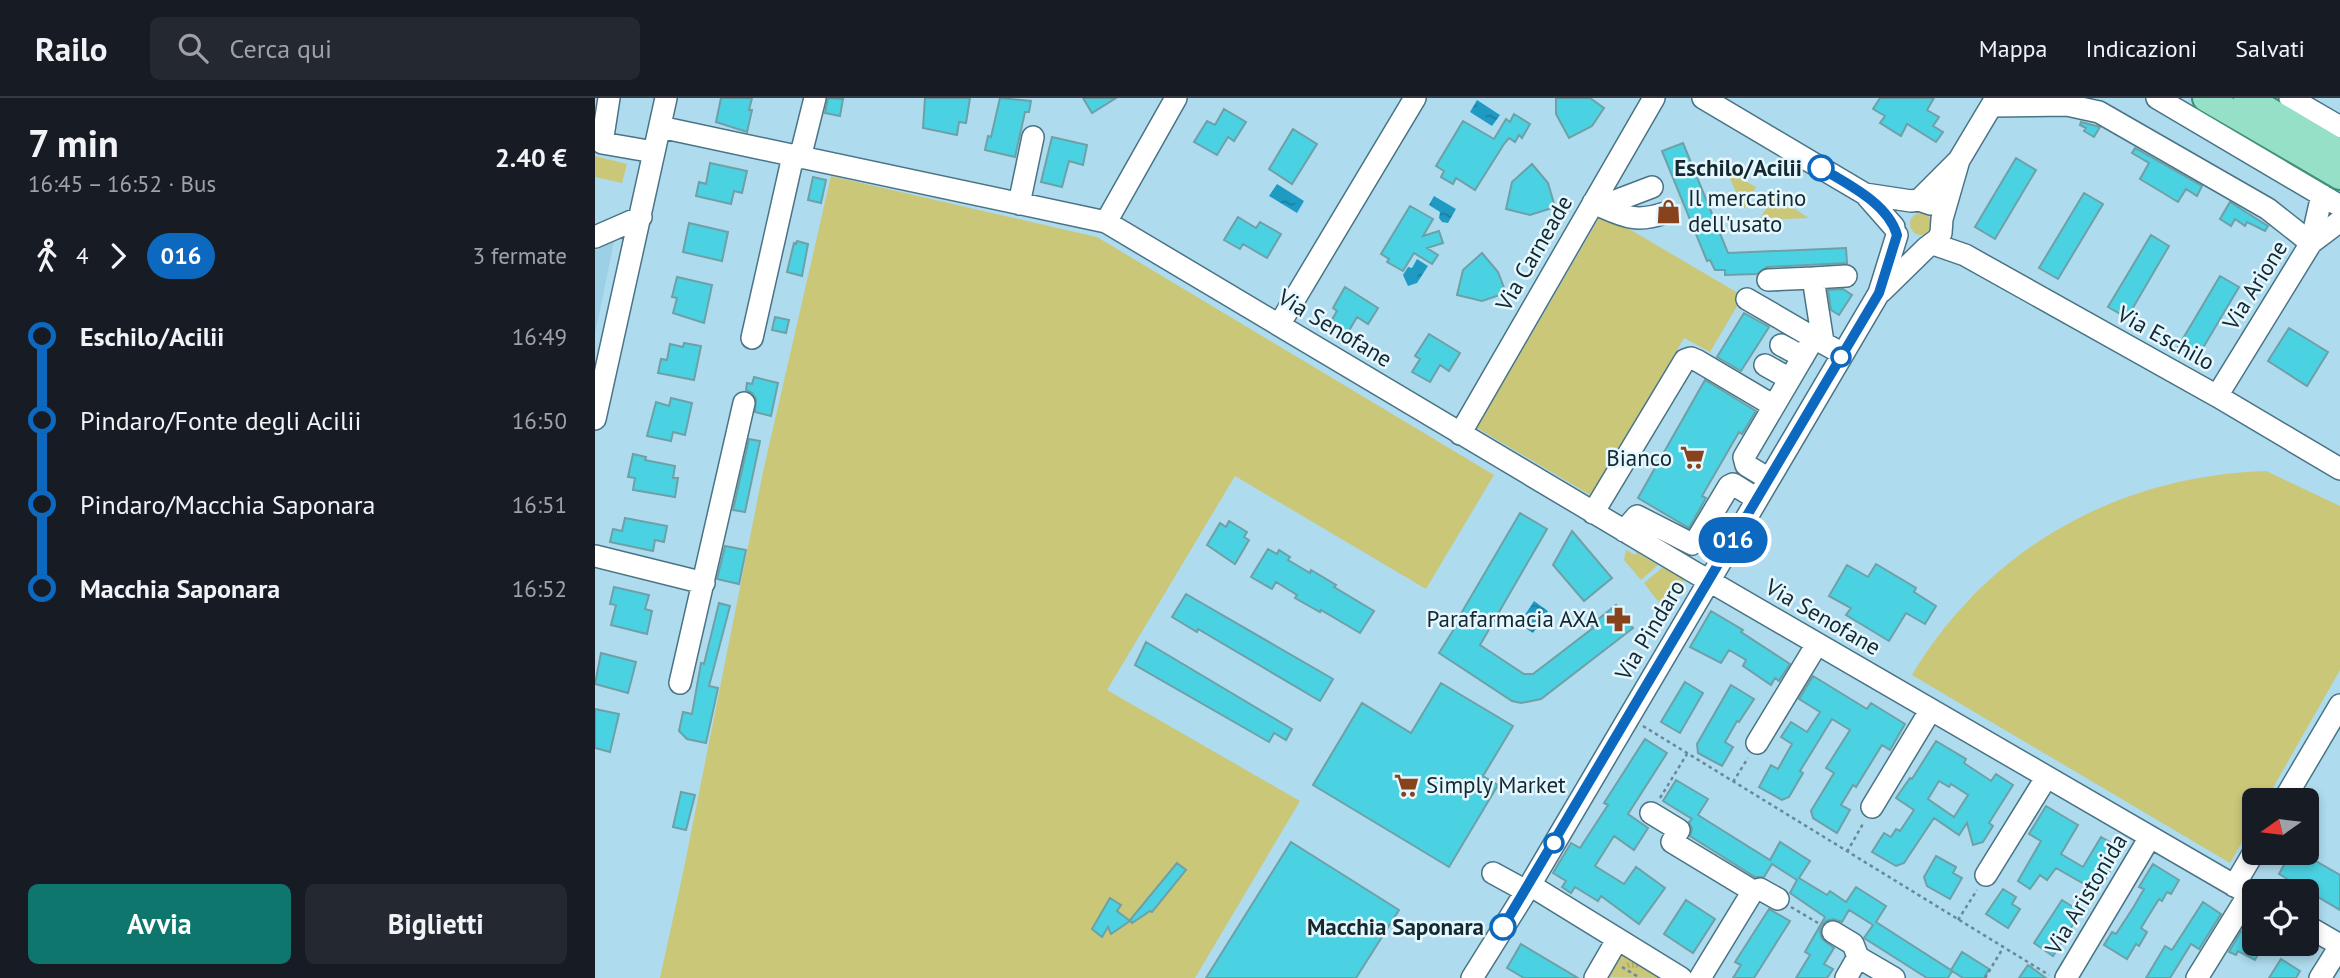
<!DOCTYPE html>
<html lang="it">
<meta charset="utf-8">
<style>
body{margin:0;font-family:"PT Sans",sans-serif;background:#242831;color:#f1f3f6;height:100vh;display:flex;flex-direction:column;font-size:26px;white-space:nowrap}
*{box-sizing:border-box;margin:0}
p{font-size:23px;color:#9ea1a6}
.icon{flex:none;width:38px;height:38px;fill:none;stroke:currentColor;stroke-width:2;stroke-linecap:round;stroke-linejoin:round}
.map{position:relative;flex:1;overflow:hidden}
.panel{display:flex;flex-direction:column;background:#171b24;width:595px}
.panel>*{flex:none}
.badge{padding:0 14px;border-radius:23px;font-size:24px;line-height:46px}
.needle{width:46px;rotate:256deg}
.buttons{position:absolute;left:1647px;top:690px;display:grid;gap:14px}
.buttons a{display:grid;place-items:center;width:77px;height:77px;border-radius:10px;background:#171b24;box-shadow:0 4px 10px #0003;font-size:35px}
.map>.badge{position:absolute;translate:-50% -50%;box-shadow:0 0 0 4px #fff}
.legs{display:flex;align-items:center;gap:10px;height:77px;padding:0 28px;font-size:23px}
.legs p{margin-inline-start:auto}
.summary{display:flex;align-items:center;justify-content:space-between;height:119px;padding:0 28px}
h1{font-size:38px;font-weight:800;line-height:52px}
.cta{display:flex;gap:14px;margin-top:auto;padding:14px 28px}
.cta a{flex:1;height:80px;border-radius:10px;background:#0f766e;color:#fff;font-size:28px;font-weight:800;line-height:80px;text-align:center}
.cta a+a{background:#242831;color:#f1f3f6}
ul{padding:0 28px;list-style:none}
li{display:flex;align-items:center;gap:24px;height:84px;font-size:26px}
li i{display:grid;place-items:center;width:10px;height:100%;margin:0 9px;background:currentColor}
li i::after{content:'';width:18px;height:18px;margin:-9px;border:5px solid;border-radius:50%;background:#171b24}
li p{margin-inline-start:auto}
li:first-child i{background:linear-gradient(#0000 50%,currentColor 0)}
li:last-child i{background:linear-gradient(currentColor 50%,#0000 0)}
header{display:flex;align-items:center;gap:42px;box-sizing:border-box;height:98px;padding:0 35px;background:#171b24;border-bottom:2px solid #363941}
header strong{font-size:33px}
nav{display:flex;gap:38px;margin-inline-start:auto;font-size:24px}
.search{width:490px;height:63px;background:#242831;display:flex;align-items:center;gap:18px;box-sizing:border-box;padding:0 24px;border-radius:10px;color:#9ea1a6;font-size:26px}
main{display:flex;flex:1;min-height:0}
.map>svg:first-child{display:block}
</style>
<header>
<strong>Railo</strong>
<div class="search"><svg class="icon" aria-label="search" viewBox="0 0 24 24"><circle cx="10" cy="10" r="6"/><path d="M15 15l6 6"/></svg>Cerca qui</div>
<nav><a>Mappa</a><a>Indicazioni</a><a>Salvati</a></nav>
</header>
<main>
<section class="panel">
<div class="summary"><div><h1>7 min</h1><p>16:45 – 16:52 · Bus</p></div><b>2.40 €</b></div>
<div class="legs"><svg class="icon" aria-label="walk" viewBox="0 0 24 24"><circle cx="13" cy="4" r="2"/><path d="M13 8l-2 6 4 7M11 14l-3 7M7 12l3-4h3l4 4"/></svg>4<svg class="icon" aria-label="forward" viewBox="0 0 24 24"><path d="M9 5l7 7-7 7"/></svg><b class="badge" style="background:#0c69bf;color:#fff">016</b><p>3 fermate</p></div>
<ul>
<li><i style="color:#0c69bf"></i><b>Eschilo/Acilii</b><p>16:49</p></li>
<li><i style="color:#0c69bf"></i><span>Pindaro/Fonte degli Acilii</span><p>16:50</p></li>
<li><i style="color:#0c69bf"></i><span>Pindaro/Macchia Saponara</span><p>16:51</p></li>
<li><i style="color:#0c69bf"></i><b>Macchia Saponara</b><p>16:52</p></li>
</ul>
<div class="cta"><a>Avvia</a><a>Biglietti</a></div>
</section>
<div class="map">
<svg width="1745" height="880" viewBox="0 0 1745 880">
<defs>
<pattern id="park-tufts" width="24" height="20" patternUnits="userSpaceOnUse" patternTransform="scale(1.75)"><rect width="24" height="20" fill="#cac778"/><path d="M3 7l-1-3M5 7V3M7 7l1-3M15 17l-1-3M17 17v-4M19 17l1-3" fill="none" stroke="#adab68"/></pattern>
<pattern id="water-ripples" width="26" height="14" patternUnits="userSpaceOnUse" patternTransform="scale(1.75)"><rect width="26" height="14" fill="#1e9ac3"/><path d="M2 4q2-2 4 0t4 0M15 11q2-2 4 0t4 0" fill="none" stroke="#197e9f"/></pattern>
</defs>
<rect width="100%" height="100%" fill="#aedbee"/>
<path fill="#9bd0e7" d="M 19,144 L 0,236 L 0,152 Z"/>
<path fill="#cac778" d="M 0,58 L 32,66 L 27,85 L 0,79 Z
M 1131,72 L 1161,89 L 1149,111 Z
M 236,78 L 502,139 L 899,377 L 831,491 L 640,378 L 512,592 L 705,703 L 600,880 L 65,880 L 88,775 L 168,374 Z
M 1179,98 L 1214,120 L 1164,122 Z
M 1007,115 L 1148,198 L 1115,254 L 1089,240 L 997,398 L 882,330 Z
M1315 126a11 11 0 1 1 22 0a11 11 0 1 1-22 0Z
M 1671,373 L 1745,408 L 1745,572 L 1671,702 L 1659,702 L 1659,723 L 1635,765 L 1317,577 C 1394,449 1523,378 1671,373 Z
M 1031,452 L 1040,457 L 1041,454 L 1063,467 L 1046,482 L 1029,462 Z
M 1068,469 L 1089,482 L 1072,515 L 1049,485 Z"/>
<path fill="url(#park-tufts)" d="M 1027,853 L 1072,880 L 1012,879 Z"/>
<path fill="url(#water-ripples)" d="M 882,2 L 905,17 L 897,28 L 875,14 Z
M 682,86 L 709,103 L 702,115 L 674,98 Z
M 839,98 L 861,111 L 853,125 L 847,124 L 844,120 L 845,114 L 834,107 Z
M 822,161 L 833,168 L 822,185 L 813,188 L 808,177 L 813,169 L 817,170 Z
M 939,503 L 953,513 L 938,535 L 924,526 Z"/>
<path fill="#4bd2e2" stroke="#6ea0a7" stroke-width="2" fill-rule="evenodd" d="M 126,0 L 157,0 L 154,12 L 157,12 L 152,34 L 121,24 Z
M 233,0 L 248,1 L 245,18 L 230,15 Z
M 330,0 L 375,0 L 371,25 L 364,24 L 362,37 L 328,30 Z
M 405,0 L 436,3 L 434,14 L 430,14 L 420,59 L 390,52 L 393,38 L 396,39 Z
M 488,0 L 521,0 L 497,15 Z
M 961,0 L 995,0 L 1009,10 L 997,28 L 974,40 L 961,16 Z
M 1285,0 L 1339,0 L 1332,12 L 1344,19 L 1338,28 L 1348,34 L 1341,44 L 1312,26 L 1306,38 L 1285,25 L 1290,18 L 1278,11 Z
M 629,11 L 651,24 L 639,43 L 633,39 L 622,57 L 599,44 L 612,23 L 620,27 Z
M 919,16 L 935,26 L 927,40 L 924,37 L 920,44 L 914,40 L 909,46 L 880,92 L 861,80 L 858,86 L 846,79 L 849,73 L 841,68 L 868,23 L 899,41 L 911,21 L 915,24 Z
M 1486,24 L 1505,29 L 1499,39 L 1489,33 L 1491,30 L 1485,27 Z
M 698,31 L 722,46 L 697,86 L 674,71 Z
M 457,39 L 492,47 L 488,67 L 474,63 L 467,89 L 446,84 Z
M 1088,45 L 1133,155 L 1251,150 L 1252,165 L 1172,169 L 1162,176 L 1130,177 L 1130,172 L 1120,172 L 1115,162 L 1112,163 L 1067,53 Z
M 1540,50 L 1607,88 L 1602,98 L 1591,91 L 1583,104 L 1545,81 L 1554,65 L 1537,55 Z
M 1421,60 L 1441,72 L 1400,141 L 1380,129 Z
M 115,65 L 152,73 L 147,95 L 139,93 L 136,106 L 101,98 L 104,84 L 111,86 Z
M 937,66 L 953,85 L 960,109 L 935,117 L 911,111 L 917,84 Z
M 218,79 L 231,82 L 226,105 L 213,102 Z
M 1489,95 L 1508,106 L 1463,181 L 1444,170 Z
M 1635,104 L 1673,128 L 1670,133 L 1652,124 L 1650,128 L 1640,121 L 1636,128 L 1625,121 Z
M 815,108 L 838,121 L 828,138 L 844,133 L 848,145 L 832,150 L 843,157 L 837,166 L 819,155 L 808,173 L 792,164 L 794,161 L 786,156 Z
M 643,119 L 661,130 L 665,124 L 686,136 L 672,160 L 648,146 L 645,151 L 629,142 Z
M 94,125 L 133,134 L 127,163 L 88,154 Z
M 1556,137 L 1574,148 L 1532,220 L 1513,209 Z
M 202,143 L 213,146 L 207,178 L 192,174 L 199,145 L 201,146 Z
M 887,155 L 903,174 L 911,195 L 887,203 L 862,197 L 868,172 Z
M 1625,178 L 1644,189 L 1602,260 L 1583,249 Z
M 82,179 L 117,187 L 109,225 L 78,215 L 82,200 L 77,199 Z
M 750,189 L 783,210 L 773,226 L 762,219 L 752,236 L 735,225 L 742,213 L 738,210 Z
M 1248,191 L 1257,197 L 1244,217 L 1236,212 L 1233,192 Z
M 1149,215 L 1174,229 L 1146,273 L 1122,259 Z
M 180,219 L 194,222 L 191,235 L 177,232 Z
M 1694,230 L 1733,254 L 1712,288 L 1673,263 Z
M 834,236 L 865,255 L 854,273 L 845,267 L 835,284 L 817,274 L 825,261 L 820,258 Z
M 89,245 L 106,248 L 99,282 L 63,275 L 66,261 L 72,262 L 75,246 L 88,249 Z
M 159,279 L 183,285 L 176,318 L 160,314 L 161,301 L 157,295 L 151,292 L 152,285 L 157,286 Z
M 1110,282 L 1161,313 L 1147,336 L 1144,334 L 1107,398 L 1111,400 L 1094,430 L 1043,400 Z
M 76,300 L 97,305 L 90,337 L 78,334 L 76,343 L 52,338 L 61,304 L 74,308 Z
M 154,341 L 165,343 L 150,414 L 138,412 Z
M 38,356 L 51,359 L 50,362 L 80,368 L 78,380 L 83,380 L 80,399 L 38,392 L 40,380 L 33,379 Z
M 925,415 L 952,431 L 885,547 L 929,576 L 938,576 L 998,530 L 996,527 L 1021,507 L 1038,530 L 946,601 L 926,605 L 917,603 L 844,555 L 866,520 L 864,519 Z
M 30,420 L 72,428 L 69,444 L 60,442 L 58,453 L 15,444 L 18,431 L 27,433 Z
M 634,423 L 652,434 L 649,439 L 654,442 L 640,466 L 612,447 L 625,425 L 631,429 Z
M 977,433 L 1017,480 L 989,503 L 958,467 Z
M 130,448 L 151,452 L 144,486 L 122,481 Z
M 673,451 L 682,456 L 684,452 L 695,459 L 693,462 L 715,475 L 716,472 L 741,487 L 739,489 L 779,513 L 765,535 L 726,512 L 725,514 L 700,500 L 702,497 L 681,484 L 677,491 L 656,479 Z
M 1281,466 L 1321,490 L 1319,494 L 1341,508 L 1330,526 L 1311,515 L 1294,543 L 1251,517 L 1256,510 L 1234,498 L 1252,467 L 1273,479 Z
M 19,489 L 54,497 L 50,511 L 57,513 L 52,536 L 16,527 L 21,507 L 15,506 Z
M 591,496 L 738,581 L 725,603 L 603,531 L 602,534 L 577,519 Z
M 124,505 L 135,508 L 114,588 L 123,590 L 111,645 L 92,641 L 84,633 L 88,614 L 97,616 L 106,565 L 109,566 Z
M 1116,513 L 1148,532 L 1146,534 L 1195,566 L 1184,583 L 1180,580 L 1176,587 L 1148,568 L 1151,562 L 1134,552 L 1126,565 L 1095,549 Z
M 551,544 L 697,631 L 691,642 L 679,635 L 674,644 L 540,567 Z
M 6,555 L 41,564 L 33,595 L 0,586 Z
M 1218,578 L 1272,611 L 1276,605 L 1310,626 L 1295,652 L 1287,647 L 1261,689 L 1258,687 L 1246,707 L 1255,712 L 1242,735 L 1218,720 L 1216,713 L 1239,675 L 1231,670 L 1255,632 L 1237,621 L 1205,673 L 1208,675 L 1194,699 L 1187,702 L 1164,689 L 1176,667 L 1183,671 L 1197,646 L 1186,639 L 1196,624 L 1212,634 L 1225,614 L 1204,601 Z
M 1090,584 L 1108,595 L 1085,635 L 1066,624 Z
M 846,585 L 918,628 L 888,678 L 903,687 L 854,769 L 718,687 L 767,605 L 816,635 Z
M 1136,587 L 1159,601 L 1144,624 L 1142,623 L 1130,644 L 1138,649 L 1127,668 L 1103,655 L 1102,646 Z
M 0,611 L 24,616 L 15,654 L 0,650 Z
M 1050,641 L 1072,655 L 1033,716 L 1053,730 L 1039,752 L 1019,738 L 1000,768 L 1029,786 L 1041,769 L 1070,790 L 1044,826 L 1006,798 L 1003,803 L 980,789 L 976,795 L 967,789 L 971,783 L 958,775 L 976,745 L 985,750 L 1013,707 L 1009,705 Z
M 1341,643 L 1371,661 L 1369,665 L 1396,683 L 1401,676 L 1418,687 L 1394,725 L 1398,728 L 1388,744 L 1378,747 L 1372,725 L 1364,737 L 1339,720 L 1309,765 L 1301,768 L 1277,754 L 1289,735 L 1296,739 L 1301,731 L 1305,733 L 1319,712 L 1301,700 L 1315,680 L 1317,681 ZM 1344,683 L 1354,689 L 1356,686 L 1373,697 L 1359,719 L 1333,701 Z
M 1081,682 L 1113,701 L 1103,717 L 1175,762 L 1185,744 L 1215,763 L 1204,780 L 1232,797 L 1235,793 L 1251,804 L 1261,789 L 1291,808 L 1281,824 L 1356,872 L 1367,854 L 1394,871 L 1389,880 L 1368,880 L 1357,873 L 1353,880 L 1332,880 L 1269,840 L 1278,827 L 1254,812 L 1247,824 L 1238,821 L 1231,823 L 1226,828 L 1225,834 L 1227,841 L 1239,850 L 1229,866 L 1238,871 L 1232,880 L 1201,880 L 1215,857 L 1210,854 L 1230,819 L 1195,795 L 1202,782 L 1177,766 L 1169,779 L 1160,779 L 1095,738 L 1097,731 L 1094,724 L 1097,721 L 1068,703 Z
M 86,694 L 100,697 L 91,732 L 78,729 Z
M 1451,708 L 1483,727 L 1466,756 L 1488,769 L 1506,739 L 1524,749 L 1511,770 L 1515,773 L 1503,794 L 1461,770 L 1452,782 L 1445,777 L 1435,791 L 1423,783 L 1446,743 L 1434,736 Z
M 696,744 L 804,812 L 761,880 L 611,880 Z
M 1705,754 L 1745,777 L 1745,812 L 1684,776 L 1695,756 L 1701,759 Z
M 1341,758 L 1361,769 L 1358,775 L 1367,780 L 1355,801 L 1332,788 L 1329,779 Z
M 582,765 L 591,772 L 557,814 L 555,813 L 537,825 L 535,822 Z
M 1558,766 L 1584,782 L 1576,796 L 1572,794 L 1567,803 L 1564,801 L 1546,830 L 1552,834 L 1544,848 L 1541,846 L 1532,861 L 1509,847 L 1517,834 L 1521,836 L 1538,810 L 1549,791 L 1544,789 Z
M 1408,791 L 1421,799 L 1417,806 L 1425,811 L 1413,830 L 1391,816 Z
M 515,800 L 526,807 L 522,813 L 535,823 L 516,836 L 513,829 L 507,839 L 497,831 Z
M 1091,802 L 1120,821 L 1098,855 L 1069,836 Z
M 1467,802 L 1486,814 L 1458,858 L 1439,845 Z
M 1608,804 L 1626,816 L 1604,851 L 1596,846 L 1575,880 L 1551,880 L 1570,848 L 1577,852 Z
M 1174,811 L 1195,823 L 1159,880 L 1138,880 L 1146,867 L 1140,864 Z
M 1646,833 L 1659,840 L 1659,845 L 1669,845 L 1660,862 L 1643,853 L 1641,857 L 1634,854 Z
M 926,846 L 983,880 L 929,880 L 912,870 Z
M 1686,861 L 1705,873 L 1701,880 L 1674,880 Z
M 1433,867 L 1451,880 L 1424,880 Z"/>
<g fill="none" stroke-linecap="round" stroke-linejoin="round">
<defs>
<path id="minor" d="M 14,0 L 7,45 L 59,54
M 1108,0 L 1270,96 L 1299,129
M 1562,0 L 1745,108
M 1695,0 L 1745,29
M 1397,8 L 1472,7 L 1504,14 L 1673,111 L 1716,145
M 65,29 L 511,124 L 1097,473 L 1659,799
M 205,60 L 220,0
M 1270,96 L 1316,103 L 1324,102 L 1336,106
M 1324,102 L 1364,62 L 1401,0
M 998,105 C 1027,117 1038,126 1070,115
M 424,106 L 438,39
M 1007,108 L 1057,89
M 511,124 L 581,0
M 0,139 L 46,119
M 1716,145 L 1745,123
M 1338,146 L 1370,157 L 1622,298 L 1745,371
M 1218,180 L 1251,178
M 1173,182 L 1218,180 L 1228,244
M 1286,194 L 1331,150 L 1343,141 L 1346,135 L 1347,121 L 1364,62
M 1152,201 L 1219,240
M 684,227 L 820,0
M 157,240 L 198,58
M 1186,247 L 1208,259
M 1170,267 L 1195,281
M 1622,298 L 1716,145 L 1727,97
M 0,321 L 71,0
M 865,336 L 1059,0
M 1174,381 L 1151,367 L 1149,359 L 1219,240 L 1248,256
M 998,415 L 1090,262 L 1096,260 L 1103,263 L 1179,308
M 1029,433 L 1042,418 L 1097,446 L 1101,443 L 1134,388 L 1138,386 L 1162,401
M 0,458 L 109,485
M 85,585 L 149,305
M 1162,645 L 1222,546
M 1689,702 L 1745,607
M 1277,709 L 1335,613
M 1056,715 L 1084,732 L 1077,744 L 1158,793 L 1105,880
M 898,775 L 931,793
M 1391,777 L 1451,680
M 935,787 L 1086,880
M 1639,788 L 1659,754
M 1158,793 L 1165,791 L 1183,801
M 1712,828 L 1745,847
M 1238,834 L 1258,846 L 1263,859
M 877,880 L 935,787 L 1284,195 L 1302,137
M 1000,880 L 1022,842
M 1251,880 L 1263,859 L 1299,880
M 1471,880 L 1555,739
M 1602,880 L 1654,796
M 1725,880 L 1745,848"/>
<path id="major" d="M 1611,0 L 1745,78
M 1652,0 L 1745,55"/>
</defs>
<use href="#minor" stroke="#4a7486" stroke-width="24"/>
<use href="#major" stroke="#3b9278" stroke-width="30"/>
<path stroke="#688996" stroke-width="2.5" stroke-dasharray="3.5 3.5" stroke-linecap="butt" d="M 1048,628 L 1454,877
M 1138,684 L 1153,660
M 1065,700 L 1092,656
M 1252,754 L 1269,724
M 1196,809 L 1223,825
M 1363,822 L 1382,792
M 1027,869 L 1045,880
M 1390,880 L 1408,850"/>
<use href="#minor" stroke="#fff" stroke-width="21"/>
<use href="#major" stroke="#95e0c6" stroke-width="26"/>
</g>
<g fill="none" stroke-linecap="round" stroke-linejoin="round">
<defs>
<path id="line-1" d="M 908,829 L 1284,195 L 1302,137 C 1293,105 1252,86 1226,70"/>
</defs>
<use href="#line-1" stroke="#fff" stroke-width="16"/>
<use href="#line-1" stroke="#0c69bf" stroke-width="10"/>
</g>
<defs>
<symbol id="shop-bare" viewBox="-9 -9 18 18"><path d="M-5-2.5h2.3a2.7 3.5 0 0 1 5.4 0H5L5.5 6h-11ZM-1.5-2.5h3a1.5 2.3 0 0 0-3 0Z" fill="#89431c" stroke="#e5f7ff" stroke-width="2.5" paint-order="stroke"/></symbol>
<symbol id="supermarket-bare" viewBox="-9 -9 18 18"><path d="M-6-5.5h2.5l.6 2H6L4.5 2H-2.5L-4.4-4H-6ZM-1.5 3.2a1.3 1.3 0 1 0 .1 0ZM3 3.2a1.3 1.3 0 1 0 .1 0Z" fill="#89431c" stroke="#e5f7ff" stroke-width="2.5" paint-order="stroke"/></symbol>
<symbol id="pharmacy-bare" viewBox="-9 -9 18 18"><path d="M-2-6h4v4h4v4h-4v4h-4v-4h-4v-4h4Z" fill="#89431c" stroke="#e5f7ff" stroke-width="2.5" paint-order="stroke"/></symbol>
</defs>
<g fill-rule="evenodd">
<use href="#shop-bare" x="1056" y="96" width="35" height="35"/>
<use href="#supermarket-bare" x="1080" y="342" width="35" height="35"/>
<use href="#pharmacy-bare" x="1006" y="504" width="35" height="35"/>
<use href="#supermarket-bare" x="794" y="670" width="35" height="35"/>
</g>
<g fill="#fff" stroke="#0c69bf" stroke-width="3.5">
<circle cx="1226" cy="70" r="12"/>
<circle cx="1246" cy="259" r="9"/>
<circle cx="959" cy="745" r="9"/>
<circle cx="908" cy="829" r="12"/>
</g>
<g text-anchor="middle" stroke-width="5" stroke-linejoin="round" paint-order="stroke">
<g font-size="23" font-weight="bold" fill="#16282f" stroke="#e5f7ff" text-anchor="end">
<text x="1207" y="78">Eschilo/Acilii</text>
<text x="889" y="837">Macchia Saponara</text>
</g>
<g font-size="23" fill="#16282f" stroke="#e5f7ff" text-anchor="start">
<text x="1093" y="108">Il mercatino<tspan x="1093" dy="26">dell'usato</tspan></text>
<text x="1077" y="368" text-anchor="end">Bianco</text>
<text x="1004" y="529" text-anchor="end">Parafarmacia AXA</text>
<text x="831" y="695">Simply Market</text>
</g>
<g font-size="23" fill="#16282f" stroke="#e5f7ff">
<text transform="translate(939 155) rotate(-60)" y="8">Via Carneade</text>
<text transform="translate(1660 187) rotate(-58)" y="8">Via Arione</text>
<text transform="translate(740 230) rotate(31)" y="8">Via Senofane</text>
<text transform="translate(1571 240) rotate(29)" y="8">Via Eschilo</text>
<text transform="translate(1228 519) rotate(30)" y="8">Via Senofane</text>
<text transform="translate(1055 532) rotate(-59)" y="8">Via Pindaro</text>
<text transform="translate(1491 796) rotate(-59)" y="8">Via Aristonida</text>
</g>
</g>
</svg>
<div class="buttons">
<a><svg class="needle" viewBox="-14 -14 28 28"><path d="M0-13l5 13h-10z" fill="#e53935"/><path d="M0 13l5-13h-10z" fill="#9ea1a6"/></svg></a>
<a><svg class="icon" aria-label="locate" viewBox="0 0 24 24"><circle cx="12" cy="12" r="6"/><path d="M12 2v4M12 18v4M2 12h4M18 12h4"/></svg></a>
</div>
<b class="badge" style="left:1138px;top:442px;background:#0c69bf;color:#fff">016</b>
</div>
</main>
